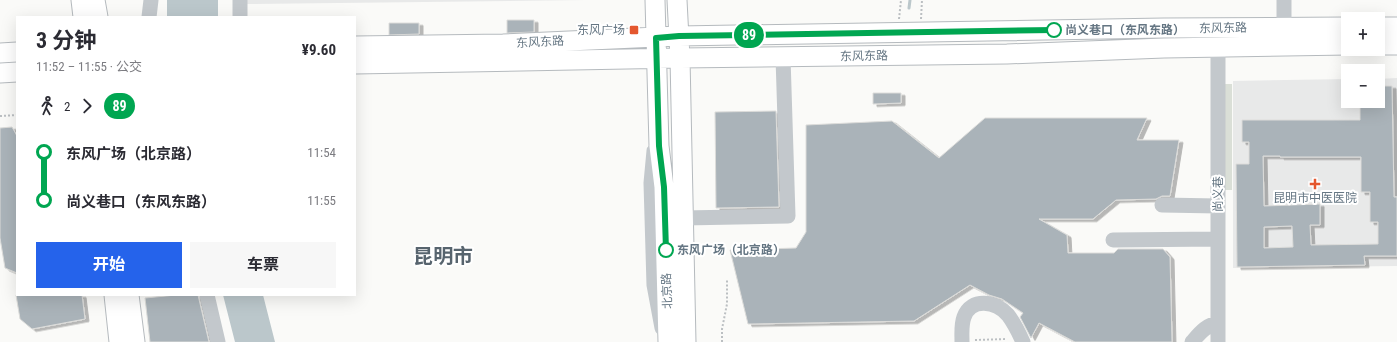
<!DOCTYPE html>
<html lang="zh">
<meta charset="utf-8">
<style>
body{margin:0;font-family:"Roboto Condensed","Noto Sans SC",sans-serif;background:#f7f7f7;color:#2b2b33;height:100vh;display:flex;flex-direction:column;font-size:15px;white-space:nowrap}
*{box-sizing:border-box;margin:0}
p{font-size:13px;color:#7c7c81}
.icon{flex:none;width:22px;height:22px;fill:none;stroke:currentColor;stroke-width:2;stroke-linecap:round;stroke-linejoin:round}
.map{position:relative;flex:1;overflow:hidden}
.panel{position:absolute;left:16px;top:16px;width:340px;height:280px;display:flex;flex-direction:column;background:#fff;border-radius:0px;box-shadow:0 4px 16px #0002}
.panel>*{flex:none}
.badge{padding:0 8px;border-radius:13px;font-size:14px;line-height:26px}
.buttons{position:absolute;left:1341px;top:12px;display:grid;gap:8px}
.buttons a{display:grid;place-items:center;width:44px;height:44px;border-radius:0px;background:#fff;box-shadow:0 4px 16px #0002;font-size:20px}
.map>.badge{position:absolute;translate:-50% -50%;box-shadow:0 0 0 2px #fff}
.legs{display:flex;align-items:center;gap:6px;height:44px;padding:0 20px;font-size:13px}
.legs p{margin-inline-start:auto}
.summary{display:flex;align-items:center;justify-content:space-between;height:68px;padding:0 20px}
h1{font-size:22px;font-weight:700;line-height:30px}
.action{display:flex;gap:8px;margin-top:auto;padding:8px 20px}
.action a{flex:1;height:46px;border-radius:0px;background:#2563eb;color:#fff;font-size:16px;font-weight:700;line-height:46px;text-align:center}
.action a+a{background:#f7f7f7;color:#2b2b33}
ul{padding:0 20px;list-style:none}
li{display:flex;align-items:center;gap:14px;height:48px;font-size:15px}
li i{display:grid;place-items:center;width:6px;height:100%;margin:0 5px;background:currentColor}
li i::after{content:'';width:10px;height:10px;margin:-5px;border:3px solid;border-radius:50%;background:#fff}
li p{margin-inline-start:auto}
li:first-child i{background:linear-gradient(#0000 50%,currentColor 0)}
li:last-child i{background:linear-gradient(currentColor 50%,#0000 0)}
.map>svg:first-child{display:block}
</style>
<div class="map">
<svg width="1397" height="342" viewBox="0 0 1397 342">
<defs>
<filter id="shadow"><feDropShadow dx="4" dy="2.5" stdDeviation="0" flood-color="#0004"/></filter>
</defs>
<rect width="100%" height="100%" fill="#fafaf8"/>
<path fill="#e8e9e9" d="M 246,0 L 586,0 L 246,4 Z
M 1397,78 L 1397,266 L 1233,268 L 1233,81 L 1348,79 L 1348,101 L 1378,101 L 1378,79 Z"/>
<path fill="#dadfd7" d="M 1224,84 L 1232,84 L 1232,190 L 1225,190 Z"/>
<path fill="#bbc7cb" d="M 167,0 L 218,0 L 218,17 L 167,17 Z
M 223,295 L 263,295 L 275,342 L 235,342 Z"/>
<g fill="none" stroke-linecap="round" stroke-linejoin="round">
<path stroke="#bbc7cb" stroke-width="3" d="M 909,8 L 910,0"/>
</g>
<path fill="#aab3b9" stroke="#dcdcda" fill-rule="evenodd" filter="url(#shadow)" d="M 507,20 L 534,20 L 534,32 L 507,33 Z
M 389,23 L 419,23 L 419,34 L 389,35 Z
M 1378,86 L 1392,86 L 1394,197 L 1397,197 L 1397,256 L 1364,256 L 1365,265 L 1237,267 L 1236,164 L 1249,164 L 1249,142 L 1242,142 L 1242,120 L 1360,120 L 1360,101 L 1378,101 ZM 1263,156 L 1280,156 L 1280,157 L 1361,157 L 1361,192 L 1370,192 L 1370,222 L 1378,222 L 1378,244 L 1311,245 L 1310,225 L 1320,225 L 1320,204 L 1264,206 ZM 1292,226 L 1293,247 L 1264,248 L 1264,227 Z
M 873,93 L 901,93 L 901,103 L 873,104 Z
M 776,111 L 779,207 L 716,208 L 715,112 Z
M 985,118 L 1147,118 L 1137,140 L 1179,140 L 1170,196 L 1162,196 L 1156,199 L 1116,200 L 1093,219 L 1039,219 L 1067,235 L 1068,253 L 1114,253 L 1118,249 L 1163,249 L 1170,257 L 1172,342 L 1075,342 L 1039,323 L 1031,338 L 1020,317 L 1023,313 L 1002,299 L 989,295 L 970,285 L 914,321 L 748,324 L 730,250 L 796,248 L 806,232 L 806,125 L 892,121 L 939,158 Z
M 12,127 L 17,136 L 17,273 L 5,268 L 0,238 L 0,128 Z
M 16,295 L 82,295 L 85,319 L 32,329 L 20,319 Z
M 176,295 L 198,295 L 209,342 L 150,342 L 145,298 Z"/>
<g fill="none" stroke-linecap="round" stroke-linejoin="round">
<defs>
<path id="major" d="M 81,0 L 83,17
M 95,0 L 98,17
M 655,0 L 659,146 L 664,187 L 668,342
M 677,0 L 680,58 L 686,342
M 1378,27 L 1397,27
M 1378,45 L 1397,45
M 355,46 L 503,44 L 679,36 L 1164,28 L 1348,27
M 0,53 L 17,52
M 355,64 L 680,58 L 1007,54 L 1164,48 L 1348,45
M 0,73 L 17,72
M 114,295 L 119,342
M 129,295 L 135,342"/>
</defs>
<use href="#major" stroke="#b5babe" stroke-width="21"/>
<path stroke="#bbbfc2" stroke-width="2" stroke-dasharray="2 2" stroke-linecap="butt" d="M 899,19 L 901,0
M 921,19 L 922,0
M 0,116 L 17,115
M 975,340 L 1007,339
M 722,342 L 722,329 L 727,304 L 727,279"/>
<path stroke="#c3c8cc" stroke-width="15" d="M 240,0 L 240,17
M 1284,0 L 1284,27
M 149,17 L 151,0
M 1218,47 L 1218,342
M 654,151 L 651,183 L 654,285 L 662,328
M 1162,205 L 1218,206
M 683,218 L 788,216 L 783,57
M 1113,240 L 1218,239
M 207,295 L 218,342
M 962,342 C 962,334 961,325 964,317 C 971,297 996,301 1008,315 C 1014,323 1019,333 1023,342
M 1192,342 C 1200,333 1206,325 1218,323"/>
<use href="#major" stroke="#fff" stroke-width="19"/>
</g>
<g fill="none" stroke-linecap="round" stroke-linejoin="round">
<defs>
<path id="line-1" d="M 666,250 L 664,187 L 659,146 L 656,38 L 679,36 L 1054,30"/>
</defs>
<use href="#line-1" stroke="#fff" stroke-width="9"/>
<use href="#line-1" stroke="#00a651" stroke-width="6"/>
</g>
<g fill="#e4572e" stroke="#fff" stroke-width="1.5">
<rect x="629" y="25" width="10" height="10" rx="2"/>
<path d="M1313 178h4v4h4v4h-4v4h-4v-4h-4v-4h4z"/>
</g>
<g fill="#fff" stroke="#00a651" stroke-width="2">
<circle cx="1054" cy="30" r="7"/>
<circle cx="666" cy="250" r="7"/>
</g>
<g text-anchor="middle" stroke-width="4" stroke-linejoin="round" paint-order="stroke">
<g font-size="12" fill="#657683" stroke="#fff">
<text transform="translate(1223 28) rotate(-1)" y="4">东风东路</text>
<text transform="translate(540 42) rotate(-3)" y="4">东风东路</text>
<text transform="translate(864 56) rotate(-1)" y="4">东风东路</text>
<text transform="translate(1218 194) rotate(-90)" y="4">尚义巷</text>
<text transform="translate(667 291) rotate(-92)" y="4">北京路</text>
</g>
<g font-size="12" fill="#657683" stroke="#fff" text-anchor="end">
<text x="625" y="34">东风广场</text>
<text x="1315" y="202" text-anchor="middle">昆明市中医医院</text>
</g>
<g font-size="12" font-weight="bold" fill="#657683" stroke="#fff" text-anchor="start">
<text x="1065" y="34">尚义巷口（东风东路）</text>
<text x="677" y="254">东风广场（北京路）</text>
</g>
<g font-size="20" font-weight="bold" fill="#57646e" stroke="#fff">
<text x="443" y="263">昆明市</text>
</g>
</g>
</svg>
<div class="buttons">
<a>+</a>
<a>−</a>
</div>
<b class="badge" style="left:749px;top:35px;background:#00a651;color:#fff">89</b>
<section class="panel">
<div class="summary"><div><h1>3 分钟</h1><p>11:52 – 11:55 · 公交</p></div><b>¥9.60</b></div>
<div class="legs"><svg class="icon" aria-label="walk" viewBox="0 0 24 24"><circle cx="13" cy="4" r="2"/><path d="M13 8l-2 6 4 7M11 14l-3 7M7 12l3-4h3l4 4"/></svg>2<svg class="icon" aria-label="forward" viewBox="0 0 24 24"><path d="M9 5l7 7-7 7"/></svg><b class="badge" style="background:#00a651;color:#fff">89</b></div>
<ul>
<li><i style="color:#00a651"></i><b>东风广场（北京路）</b><p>11:54</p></li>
<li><i style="color:#00a651"></i><b>尚义巷口（东风东路）</b><p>11:55</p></li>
</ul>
<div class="action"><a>开始</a><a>车票</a></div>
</section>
</div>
